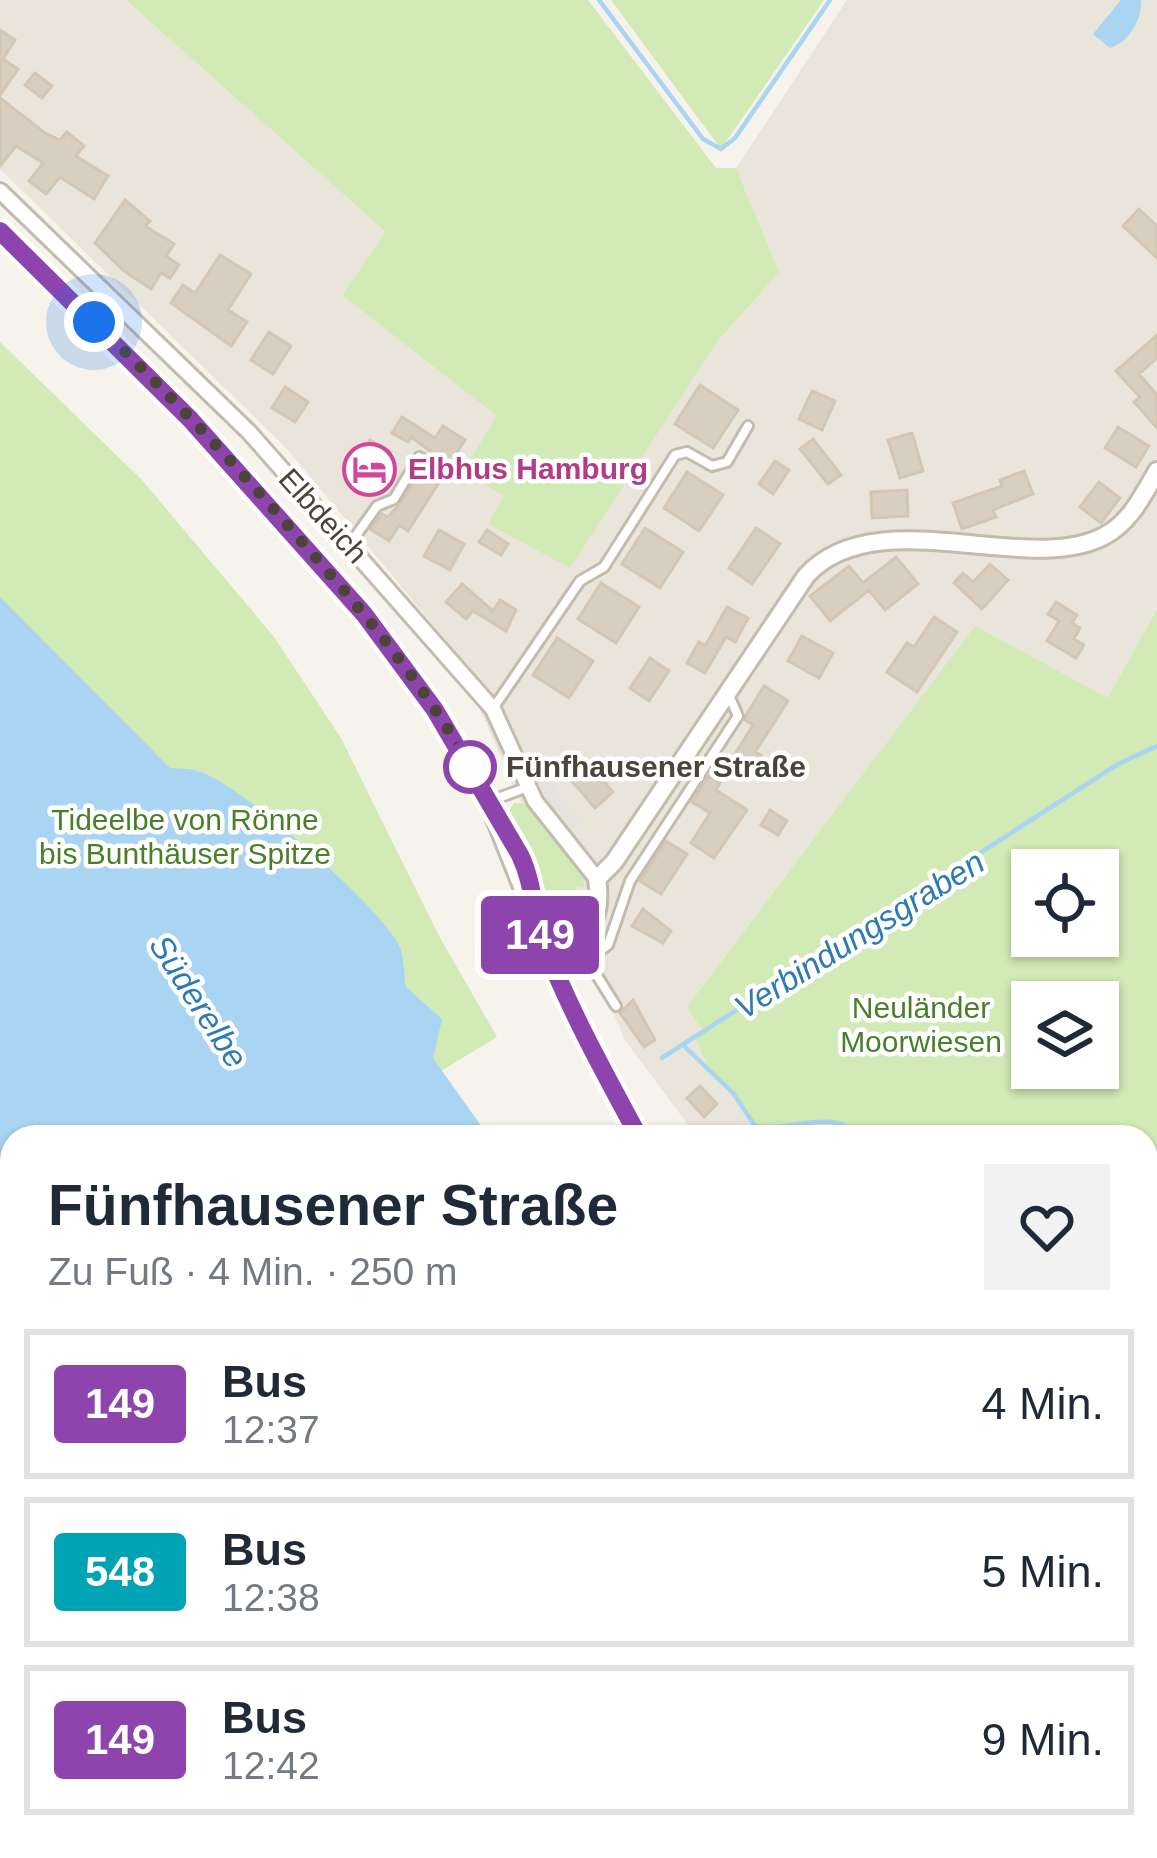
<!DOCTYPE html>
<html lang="de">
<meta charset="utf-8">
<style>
body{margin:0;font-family:Arial,sans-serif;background:#f2f2f3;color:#1f2937;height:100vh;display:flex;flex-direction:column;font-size:45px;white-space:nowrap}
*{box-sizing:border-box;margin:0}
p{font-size:39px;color:#747a83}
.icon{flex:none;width:66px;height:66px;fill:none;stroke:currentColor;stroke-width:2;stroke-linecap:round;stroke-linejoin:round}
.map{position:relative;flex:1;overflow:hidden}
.panel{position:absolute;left:0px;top:1125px;width:1158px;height:735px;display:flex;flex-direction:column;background:#fff;border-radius:36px 36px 0 0;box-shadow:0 3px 9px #0004}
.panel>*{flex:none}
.badge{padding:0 24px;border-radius:9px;font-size:42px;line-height:78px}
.controls{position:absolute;left:1011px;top:849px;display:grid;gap:24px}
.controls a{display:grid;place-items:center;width:108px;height:108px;border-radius:0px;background:#fff;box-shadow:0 3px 9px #0004;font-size:60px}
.you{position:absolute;width:60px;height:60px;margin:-30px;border:9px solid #fff;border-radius:50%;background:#1a73e8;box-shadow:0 0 0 18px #1a73e833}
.map>.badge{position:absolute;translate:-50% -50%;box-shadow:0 0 0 6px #fff}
.round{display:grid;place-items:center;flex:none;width:126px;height:126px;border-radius:0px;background:#f2f2f3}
.headline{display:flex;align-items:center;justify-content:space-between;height:204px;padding:0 48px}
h1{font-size:57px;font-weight:800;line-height:90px}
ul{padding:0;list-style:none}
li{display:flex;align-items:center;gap:36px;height:150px;margin:0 24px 18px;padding:0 24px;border:6px solid #e0e1e3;border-radius:0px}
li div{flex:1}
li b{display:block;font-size:45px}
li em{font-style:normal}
li .badge{min-width:132px;font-weight:700;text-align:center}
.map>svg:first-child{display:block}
</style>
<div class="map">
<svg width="1157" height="1858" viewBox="0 0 1157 1858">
<rect width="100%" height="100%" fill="#f6f3ec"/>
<path fill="#eae5da" d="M 0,0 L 126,0 L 387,232 L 342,295 L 498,416 L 716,343 L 779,272 L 736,168 L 847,0 L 1157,0 L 1157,608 L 1109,699 L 859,1126 L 869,1137 L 697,1137 L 625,1040 L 454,650 L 287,449 L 0,169 Z
M 1146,1276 L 1157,1284 L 1157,1858 L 1046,1858 L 1038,1848 L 1146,1848 Z"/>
<path fill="#d2eab5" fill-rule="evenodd" d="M 126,0 L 588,0 L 716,168 L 736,168 L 779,272 L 716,343 L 570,568 L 488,524 L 504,496 L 463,471 L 497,416 L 342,295 L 386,232 Z
M 611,0 L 824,0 L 721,149 Z
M 0,342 L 142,480 L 274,637 L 341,738 L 439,936 L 497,1037 L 332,1137 L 0,908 Z
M 1157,609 L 1157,1284 L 1146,1276 L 1146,1137 L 861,1137 C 834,1107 789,1133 755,1126 L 733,1093 L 709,1068 L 695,1037 L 703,1031 L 687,1007 L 975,626 L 1108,698 ZM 1032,870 L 1098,870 L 1098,936 L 1032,936 ZM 1032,1002 L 1098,1002 L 1098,1068 L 1032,1068 Z
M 514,803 L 527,804 L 582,870 L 584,888 L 577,886 L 560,917 L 570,926 L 560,929 L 549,917 L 534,856 L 529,856 L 505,818 Z
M 0,1270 L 12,1286 L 12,1848 L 288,1848 L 292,1858 L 0,1858 Z
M 305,1848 L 386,1848 L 391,1858 L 309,1858 Z
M 939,1848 L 1021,1848 L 1030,1858 L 946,1858 Z"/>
<path fill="#e5e3e0" d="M 549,780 L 584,823 L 573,831 L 538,789 Z"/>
<path fill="#a9d4f2" d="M 1121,0 L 1141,0 C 1142,20 1129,42 1110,48 L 1093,34 Z
M 0,597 L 170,768 C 179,769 190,768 198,771 C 237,781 389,913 401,950 C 404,961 404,975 406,987 L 442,1019 L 433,1058 L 489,1137 L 12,1137 L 12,1286 L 0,1270 Z
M 386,1848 L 930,1848 L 936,1858 L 391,1858 Z"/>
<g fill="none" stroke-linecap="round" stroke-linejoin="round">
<path stroke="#a9d4f2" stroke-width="4.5" d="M 599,0 L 703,139 L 721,149 L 735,138 L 830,0
M 683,1045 L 733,1093 L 755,1126 C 789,1133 834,1106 861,1137
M 662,1058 L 1118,764 L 1157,746
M 1146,1394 L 1157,1375
M 1146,1652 L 1157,1657"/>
</g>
<path fill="#d8cfc1" stroke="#d3c7b4" stroke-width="3" d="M 0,30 L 15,40 L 3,59 L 18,69 L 0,95 Z
M 35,73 L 52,86 L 42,98 L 25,85 Z
M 0,98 L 45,133 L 60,140 L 67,132 L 84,146 L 76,156 L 108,176 L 94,199 L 60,177 L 46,194 L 29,181 L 43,163 L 16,146 L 0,166 Z
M 125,200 L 150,221 L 145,226 L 174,244 L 166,256 L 179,265 L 170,278 L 161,273 L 151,289 L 124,271 L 95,243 Z
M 1139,209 L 1157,226 L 1157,258 L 1123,226 Z
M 220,255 L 251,274 L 228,310 L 247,322 L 231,346 L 171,303 L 183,285 L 195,293 Z
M 269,332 L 291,346 L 273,374 L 251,360 Z
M 1157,335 L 1157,358 L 1139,374 L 1157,395 L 1157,428 L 1134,402 L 1140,397 L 1116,371 Z
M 700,385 L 738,410 L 713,448 L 675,424 Z
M 285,387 L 308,402 L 295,422 L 272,408 Z
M 812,391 L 835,401 L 822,430 L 799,419 Z
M 402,417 L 435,438 L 443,426 L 465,440 L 449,465 L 411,437 L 408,442 L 392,433 Z
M 1118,427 L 1149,446 L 1136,467 L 1105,448 Z
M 912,433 L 923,471 L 900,478 L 888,440 Z
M 813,439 L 841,475 L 828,484 L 800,449 Z
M 370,440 L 391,452 L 372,486 L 351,474 Z
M 775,461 L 789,470 L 773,494 L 759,484 Z
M 422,468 L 440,481 L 408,531 L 399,525 L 389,541 L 370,529 L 382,514 L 388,517 L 400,504 Z
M 1024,471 L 1033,494 L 993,510 L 996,517 L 962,529 L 953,503 L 1002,486 L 1000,480 Z
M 687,472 L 723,495 L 699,531 L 664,508 Z
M 1099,482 L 1120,498 L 1101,523 L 1080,507 Z
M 907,490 L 908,516 L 872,518 L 871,492 Z
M 645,528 L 683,552 L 660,588 L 622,564 Z
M 756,528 L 780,544 L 752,584 L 729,568 Z
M 439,530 L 464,544 L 450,570 L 424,556 Z
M 487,530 L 508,544 L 501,555 L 479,542 Z
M 896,557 L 918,584 L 885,610 L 869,590 L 830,621 L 810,596 L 849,566 L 863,583 Z
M 990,564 L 1008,580 L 982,609 L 954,583 L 963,573 L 973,582 Z
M 601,583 L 639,607 L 616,643 L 578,619 Z
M 462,584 L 493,611 L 500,600 L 516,610 L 506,631 L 473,611 L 466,619 L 446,602 Z
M 1056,602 L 1077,615 L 1072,623 L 1080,628 L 1074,639 L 1084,645 L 1076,658 L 1047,641 L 1059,621 L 1048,614 Z
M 727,607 L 748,618 L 735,642 L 726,637 L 705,673 L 687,663 L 699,642 L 705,646 Z
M 934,617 L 957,632 L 917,692 L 887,672 L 907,643 L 914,647 Z
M 802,636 L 833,653 L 819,678 L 788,661 Z
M 557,638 L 593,661 L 569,698 L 533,675 Z
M 650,658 L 669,671 L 649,701 L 630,688 Z
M 764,686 L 788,701 L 755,752 L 761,755 L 748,774 L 730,762 L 753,725 L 745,720 L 746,715 Z
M 589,764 L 613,792 L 595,808 L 571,780 Z
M 709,776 L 720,783 L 716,790 L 747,810 L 714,858 L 691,843 L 710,813 L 692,802 Z
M 770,810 L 787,821 L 778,835 L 761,825 Z
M 666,841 L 687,854 L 661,894 L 640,881 Z
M 643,909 L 671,931 L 663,943 L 632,926 Z
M 633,1000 L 655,1040 L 644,1047 L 620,1013 Z
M 700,1086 L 717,1104 L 704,1117 L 687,1098 Z"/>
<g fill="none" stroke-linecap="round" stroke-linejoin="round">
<defs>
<path id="service" d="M 350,544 L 377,506 L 394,499 L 419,457 L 446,473
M 494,707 L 580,581 L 604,567 L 675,455 L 687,452 L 712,466 L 727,462 L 748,426
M 490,801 L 528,787
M 576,942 L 590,951 L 601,950 L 608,945 L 630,881 L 738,716 L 728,693
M 576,942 L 616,1006"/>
<path id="minor" d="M 0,191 L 249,432 L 493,709 L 535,801 L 597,879"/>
<path id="tertiary" d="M 0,231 L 126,352 L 254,487 L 365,614 L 415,679 L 488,801 L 561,985 L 639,1137
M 510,839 L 526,868 L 534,904
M 547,952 C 586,936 604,925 597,879 L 614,862 L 806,576 C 875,499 1027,577 1104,536 C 1130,523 1143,495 1157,471
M 1038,1848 L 1045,1858"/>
</defs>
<use href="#service" stroke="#c2bbae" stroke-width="14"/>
<use href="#minor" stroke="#c2bbae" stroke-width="20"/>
<use href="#tertiary" stroke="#c2bbae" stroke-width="22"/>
<use href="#service" stroke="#fff" stroke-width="8"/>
<use href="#minor" stroke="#fff" stroke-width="14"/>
<use href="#tertiary" stroke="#fff" stroke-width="16"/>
</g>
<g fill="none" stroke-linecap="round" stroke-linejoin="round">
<defs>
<path id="line" d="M 0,231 L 190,419 L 364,614 L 435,710 L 520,855 C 534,884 533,915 544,944 C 570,1011 605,1074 639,1137"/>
</defs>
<use href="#line" stroke="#fff" stroke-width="27"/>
<use href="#line" stroke="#8e44ad" stroke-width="18"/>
<path stroke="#4b4439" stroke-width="12" stroke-dasharray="0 21.6" d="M 94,322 C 168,392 238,467 304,544 C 365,614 425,685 470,767"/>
</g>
<defs>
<symbol id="hotel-ring" viewBox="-11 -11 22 22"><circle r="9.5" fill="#fff" stroke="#d1479c" stroke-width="1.5"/><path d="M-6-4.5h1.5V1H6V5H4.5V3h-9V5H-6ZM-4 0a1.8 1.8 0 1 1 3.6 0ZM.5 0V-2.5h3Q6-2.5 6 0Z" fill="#d1479c"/></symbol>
</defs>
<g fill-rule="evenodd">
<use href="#hotel-ring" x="340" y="440" width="59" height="59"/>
</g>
<circle fill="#fff" stroke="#8e44ad" stroke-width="6" cx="470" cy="767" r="24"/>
<g text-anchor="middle" stroke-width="9" stroke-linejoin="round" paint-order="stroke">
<g font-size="30" font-weight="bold" fill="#b23c85" stroke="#fff" text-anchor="start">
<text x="408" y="479">Elbhus Hamburg</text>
</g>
<g font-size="30" fill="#4b4439" stroke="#fff">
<text transform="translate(323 516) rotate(48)" y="10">Elbdeich</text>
</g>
<g font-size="30" font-weight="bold" fill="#4b4439" stroke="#fff" text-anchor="start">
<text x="506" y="777">Fünfhausener Straße</text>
</g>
<g font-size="30" fill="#4a7f2a" stroke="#fff">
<text x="185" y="830">Tideelbe von Rönne<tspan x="185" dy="34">bis Bunthäuser Spitze</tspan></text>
<text x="921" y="1018">Neuländer<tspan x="921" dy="34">Moorwiesen</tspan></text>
</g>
<g font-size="33" font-style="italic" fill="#2e7ab2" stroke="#fff">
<text transform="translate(859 934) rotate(-32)" y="12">Verbindungsgraben</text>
<text transform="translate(199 1001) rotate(57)" y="12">Süderelbe</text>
</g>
</g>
</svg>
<div class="controls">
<a><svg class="icon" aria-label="locate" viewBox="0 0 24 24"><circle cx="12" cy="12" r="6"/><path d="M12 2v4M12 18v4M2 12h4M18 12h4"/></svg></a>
<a><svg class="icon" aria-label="layers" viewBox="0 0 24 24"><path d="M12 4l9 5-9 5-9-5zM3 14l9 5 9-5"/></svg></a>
</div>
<div class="you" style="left:94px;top:322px"></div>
<b class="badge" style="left:540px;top:935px;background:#8e44ad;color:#fff">149</b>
<section class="panel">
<div class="headline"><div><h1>Fünfhausener Straße</h1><p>Zu Fuß · 4 Min. · 250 m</p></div><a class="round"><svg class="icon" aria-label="heart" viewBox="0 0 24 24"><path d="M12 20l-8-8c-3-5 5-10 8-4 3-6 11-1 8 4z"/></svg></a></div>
<ul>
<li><span class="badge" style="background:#8e44ad;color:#fff">149</span><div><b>Bus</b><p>12:37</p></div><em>4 Min.</em></li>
<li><span class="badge" style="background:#00a3b4;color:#fff">548</span><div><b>Bus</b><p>12:38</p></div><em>5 Min.</em></li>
<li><span class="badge" style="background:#8e44ad;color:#fff">149</span><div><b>Bus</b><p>12:42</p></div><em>9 Min.</em></li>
</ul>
</section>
</div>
